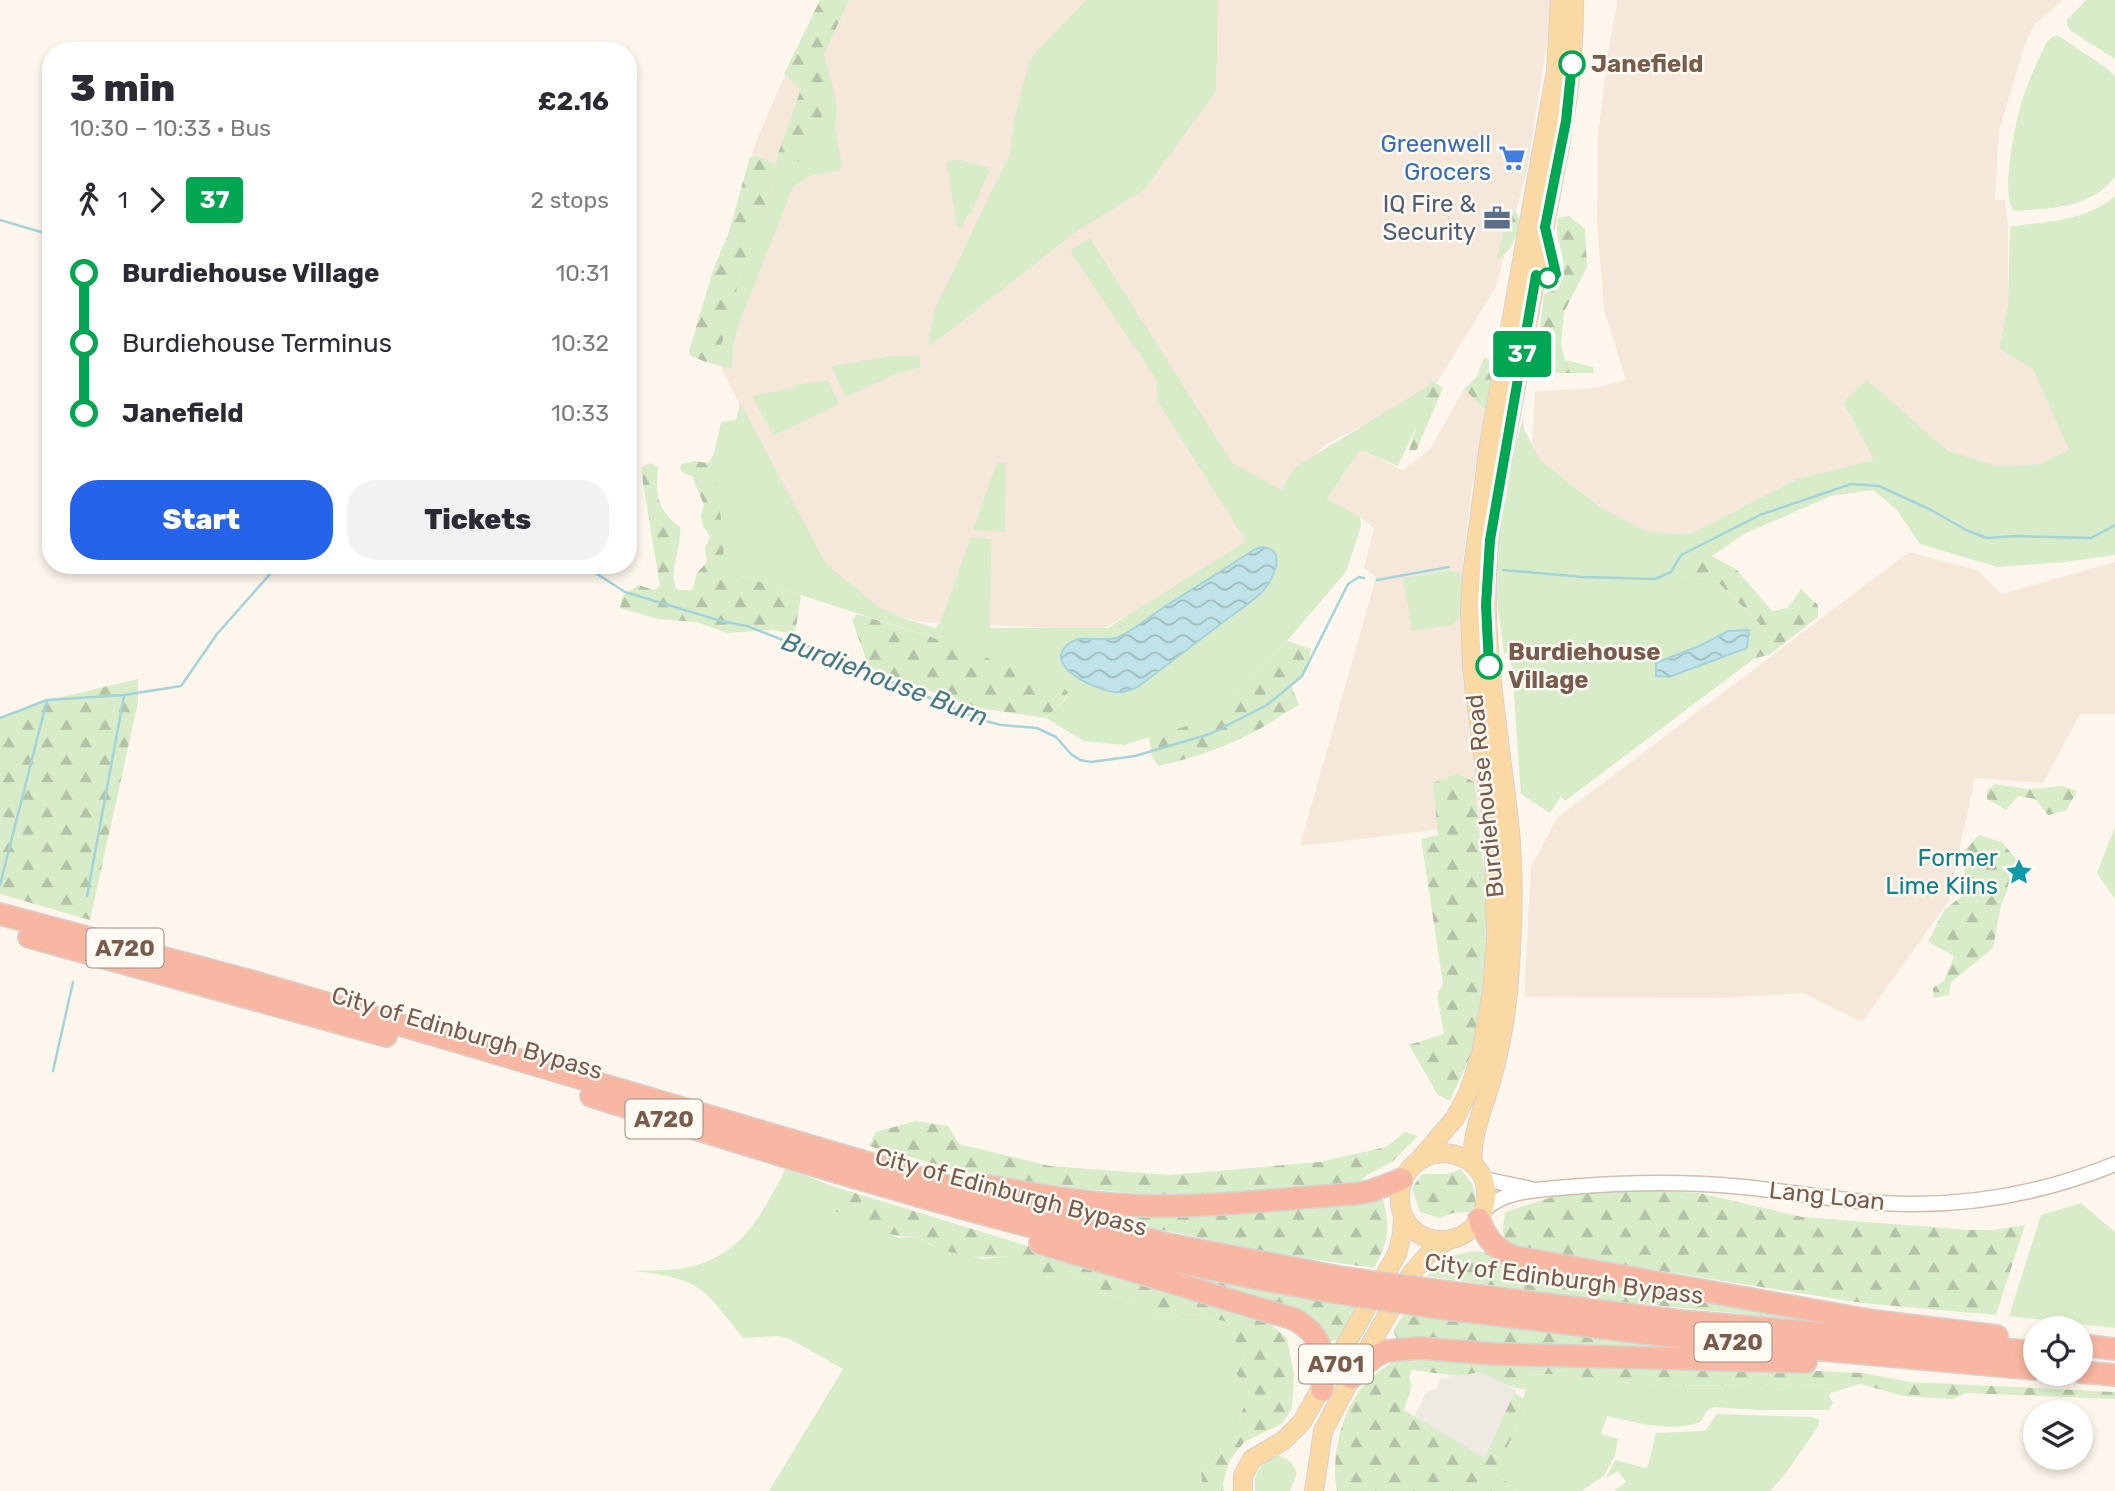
<!DOCTYPE html>
<meta charset="utf-8">
<style>
body{margin:0;font-family:Rubik,sans-serif;background:#f2f2f3;color:#2b2b33;height:100vh;display:flex;flex-direction:column;font-size:26px;white-space:nowrap}
*{box-sizing:border-box;margin:0}
p{font-size:23px;color:#7c7c81}
.icon{flex:none;width:38px;height:38px;fill:none;stroke:currentColor;stroke-width:2;stroke-linecap:round;stroke-linejoin:round}
.map{position:relative;flex:1;overflow:hidden}
.side{position:absolute;left:42px;top:42px;width:595px;height:532px;display:flex;flex-direction:column;background:#fff;border-radius:28px;box-shadow:0 4px 10px #0003}
.side>*{flex:none}
.badge{padding:0 14px;border-radius:5px;font-size:24px;line-height:46px}
.controls{position:absolute;left:2023px;top:1316px;display:grid;gap:14px}
.controls a{display:grid;place-items:center;width:70px;height:70px;border-radius:50%;background:#fff;box-shadow:0 4px 10px #0003;font-size:35px}
.map>.badge{position:absolute;translate:-50% -50%;box-shadow:0 0 0 4px #fff}
.legs{display:flex;align-items:center;gap:10px;height:77px;padding:0 28px;font-size:23px}
.legs p{margin-inline-start:auto}
.summary{display:flex;align-items:center;justify-content:space-between;height:119px;padding:0 28px}
h1{font-size:38px;font-weight:800;line-height:52px}
.cta{display:flex;gap:14px;margin-top:auto;padding:14px 28px}
.cta a{flex:1;height:80px;border-radius:28px;background:#2563eb;color:#fff;font-size:28px;font-weight:800;line-height:80px;text-align:center}
.cta a+a{background:#f2f2f3;color:#2b2b33}
ul{padding:0 28px;list-style:none}
li{display:flex;align-items:center;gap:24px;height:70px;font-size:26px}
li i{display:grid;place-items:center;width:10px;height:100%;margin:0 9px;background:currentColor}
li i::after{content:'';width:18px;height:18px;margin:-9px;border:5px solid;border-radius:50%;background:#fff}
li p{margin-inline-start:auto}
li:first-child i{background:linear-gradient(#0000 50%,currentColor 0)}
li:last-child i{background:linear-gradient(currentColor 50%,#0000 0)}
.map>svg:first-child{display:block}
</style>
<div class="map">
<svg width="2115" height="1491" viewBox="0 0 2115 1491">
<defs>
<pattern id="forest-firs" width="22" height="20" patternUnits="userSpaceOnUse" patternTransform="scale(1.75)"><rect width="22" height="20" fill="#d8ecc9"/><path d="M5 1l3.5 6h-7zM16 11l3.5 6h-7z" fill="#b4c2a5"/></pattern>
<pattern id="water-waves" width="16" height="10" patternUnits="userSpaceOnUse" patternTransform="scale(1.75)"><rect width="16" height="10" fill="#bfe3e8"/><path d="M0 5q4-4 8 0t8 0" fill="none" stroke="#a0bbbe"/></pattern>
</defs>
<rect width="100%" height="100%" fill="#fdf6ec"/>
<path fill="#f5e8da" d="M 830,0 L 1551,0 L 1552,9 L 1527,170 L 1496,287 L 1433,389 L 1325,445 L 1286,486 L 1254,547 L 1100,630 L 923,622 L 845,607 L 717,360 L 753,150 L 781,83 Z
M 1616,0 L 2063,0 L 2035,24 L 2026,41 L 1999,131 L 1995,200 L 2005,200 L 2008,226 L 2008,304 L 1999,349 L 2033,369 L 2070,450 L 2040,464 L 1996,466 L 1947,450 L 1866,380 L 1874,460 L 1797,479 L 1690,534 L 1648,532 L 1600,507 L 1540,460 L 1532,445 L 1535,392 L 1592,388 L 1626,380 L 1604,310 L 1597,221 L 1598,134 L 1608,52 L 1617,4 Z
M 1464,389 L 1487,411 L 1472,486 L 1463,562 L 1461,644 L 1485,824 L 1300,846 L 1376,577 L 1364,568 L 1374,528 L 1360,517 L 1327,500 L 1360,450 L 1403,470 L 1430,449 Z
M 1909,552 L 1977,570 L 2001,594 L 2115,562 L 2115,714 L 2080,714 L 2043,783 L 1975,778 L 1948,902 L 1862,1022 L 1803,993 L 1722,998 L 1524,997 L 1531,867 L 1557,818 Z"/>
<path fill="#efe9e4" d="M 1480,1371 L 1516,1390 L 1485,1458 L 1414,1417 L 1426,1393 L 1437,1388 L 1440,1379 Z"/>
<path fill="#d8ecc9" d="M 1086,0 L 1218,0 L 1216,91 L 1145,189 L 1077,231 L 930,346 L 929,339 L 934,311 L 1010,153 L 1014,121 L 1028,65 L 1035,53 Z
M 2086,0 L 2115,0 L 2115,59 L 2071,31 L 2067,26 L 2067,20 Z
M 2057,35 L 2108,69 L 2115,77 L 2115,177 C 2090,209 2051,208 2014,211 C 2000,197 2015,123 2021,104 C 2027,83 2037,63 2046,43 L 2052,37 Z
M 833,88 L 837,107 L 835,128 L 842,166 L 838,171 L 809,176 L 793,187 L 737,329 L 733,346 L 732,369 L 706,362 L 716,360 L 732,313 L 739,279 L 778,171 L 776,165 L 778,154 L 804,162 Z
M 962,160 L 987,167 L 989,171 L 971,214 L 967,215 L 961,228 L 957,226 L 946,161 Z
M 2115,196 L 2115,555 L 2065,562 L 1997,567 L 1920,544 L 1896,509 L 1873,490 L 1831,496 L 1744,534 L 1683,576 L 1718,582 L 1760,624 L 1755,658 L 1565,801 L 1561,796 L 1550,813 L 1521,794 L 1512,667 L 1507,653 L 1504,653 C 1502,635 1498,617 1497,599 C 1494,539 1507,476 1523,418 L 1524,429 L 1540,460 L 1600,507 L 1648,532 L 1690,534 L 1797,479 L 1874,460 L 1843,402 L 1867,380 L 1947,450 L 1996,466 L 2040,464 L 2069,450 L 2033,369 L 1999,349 L 2008,304 L 2010,227 C 2046,221 2087,221 2115,196 Z
M 1090,238 L 1232,463 L 1282,490 L 1295,467 L 1433,383 L 1434,388 L 1398,466 L 1360,450 L 1327,499 L 1360,517 L 1361,526 L 1346,572 L 1287,641 L 1204,721 L 1124,745 L 1084,741 L 1046,718 L 1065,700 L 1068,692 L 931,637 L 714,567 L 708,463 L 714,454 L 721,422 L 736,420 L 740,402 L 826,564 L 880,608 L 906,619 L 935,628 L 940,623 L 971,537 L 991,539 L 990,628 L 1108,628 L 1246,541 L 1158,402 L 1156,379 L 1070,251 Z
M 919,355 L 921,367 L 894,375 L 846,397 L 831,366 L 891,356 Z
M 828,380 L 839,404 L 773,436 L 752,396 L 794,388 L 794,385 Z
M 997,462 L 1006,463 L 1005,532 L 973,530 Z
M 1450,570 L 1467,576 L 1465,609 L 1453,625 L 1412,631 L 1403,578 Z
M 2115,827 L 2115,899 L 2097,873 Z
M 786,1168 L 829,1185 L 832,1209 L 899,1238 L 918,1236 L 930,1245 L 984,1259 L 1010,1256 L 1048,1278 L 1080,1275 L 1097,1293 L 1135,1300 L 1159,1318 L 1196,1314 L 1235,1324 L 1233,1338 L 1245,1355 L 1236,1373 L 1249,1392 L 1241,1415 L 1236,1440 L 1201,1472 L 1203,1491 L 769,1491 L 843,1369 L 790,1339 L 777,1336 L 743,1338 C 702,1287 702,1279 634,1271 C 653,1270 675,1271 693,1266 C 744,1253 763,1212 786,1168 Z
M 2081,1203 L 2115,1232 L 2115,1328 L 2009,1316 L 2041,1215 Z
M 1549,1374 L 1658,1386 L 1860,1384 L 1831,1393 L 1829,1396 L 1833,1403 L 1829,1410 L 1757,1410 L 1714,1407 L 1707,1411 L 1700,1422 C 1671,1433 1635,1422 1607,1416 L 1601,1434 L 1618,1439 L 1615,1455 L 1604,1476 L 1581,1491 L 1518,1491 L 1495,1473 L 1529,1401 L 1523,1398 L 1526,1390 L 1509,1386 L 1526,1384 L 1525,1375 Z
M 1717,1414 L 1813,1417 L 1819,1420 L 1819,1425 L 1786,1473 L 1770,1491 L 1614,1491 L 1626,1482 L 1618,1471 L 1606,1478 L 1615,1460 L 1646,1468 L 1648,1466 L 1656,1433 L 1701,1431 L 1706,1430 Z
M 1275,1455 C 1288,1458 1292,1461 1297,1473 L 1290,1491 L 1255,1491 C 1253,1474 1260,1463 1275,1455 Z"/>
<path fill="url(#forest-firs)" d="M 820,0 L 849,0 L 824,54 L 833,88 L 804,163 L 778,154 L 801,89 L 784,74 Z
M 757,156 L 776,165 L 778,170 L 739,279 L 732,313 L 716,360 L 706,362 L 691,356 L 689,351 L 714,267 L 728,235 L 750,157 Z
M 1509,210 L 1516,211 C 1526,228 1510,252 1496,261 Z
M 1569,216 L 1585,229 L 1587,267 L 1564,312 L 1561,345 L 1565,360 L 1593,367 L 1594,373 L 1550,373 L 1536,358 L 1544,294 L 1558,289 C 1573,260 1553,247 1558,218 Z
M 1484,358 L 1496,360 L 1487,411 L 1464,389 L 1476,378 Z
M 1431,380 L 1443,388 L 1416,451 L 1409,450 Z
M 694,461 L 708,463 L 714,470 L 724,540 L 723,561 L 732,573 L 801,595 L 795,634 L 772,630 L 727,633 L 696,622 L 658,619 L 620,608 L 623,596 L 638,585 L 654,590 L 660,586 L 643,483 L 642,467 L 650,463 L 658,467 C 656,495 656,509 680,527 C 683,547 667,570 677,590 L 692,590 L 697,573 L 707,562 L 705,548 L 710,536 L 703,526 L 701,516 L 704,505 L 692,476 L 683,473 L 680,469 L 681,464 Z
M 1708,554 L 1736,569 L 1772,611 L 1788,608 L 1801,589 L 1818,605 L 1818,617 L 1769,655 L 1755,658 L 1760,624 L 1718,582 L 1683,576 L 1684,565 Z
M 857,614 L 931,637 L 1060,685 L 1068,692 L 1064,700 L 1046,718 L 971,707 L 869,667 L 852,620 Z
M 1287,641 L 1311,649 C 1309,665 1304,674 1291,685 L 1299,705 C 1283,713 1271,723 1256,731 C 1225,747 1192,759 1158,766 L 1152,756 L 1149,737 L 1204,721 Z
M 138,679 L 138,702 L 90,920 L 0,894 L 0,717 L 53,699 Z
M 1458,773 L 1474,782 L 1487,898 L 1484,983 L 1473,1050 L 1450,1101 L 1438,1095 L 1409,1045 L 1444,1034 L 1437,996 L 1443,983 L 1421,839 L 1438,835 L 1433,783 Z
M 1995,784 L 2029,789 L 2062,786 L 2077,791 L 2066,811 L 2048,815 L 2035,799 L 2018,796 L 2006,810 L 1987,799 L 1987,790 Z
M 1979,835 L 2002,842 L 2019,863 L 2001,905 L 1993,948 L 1951,982 L 1949,995 L 1934,998 L 1933,988 L 1944,981 L 1954,956 L 1928,942 L 1944,910 L 1965,894 L 1964,851 Z
M 915,1121 L 948,1126 L 959,1144 L 1050,1166 L 1170,1175 L 1320,1162 L 1386,1147 L 1405,1132 L 1418,1136 L 1392,1162 L 1367,1175 L 1358,1183 L 1247,1193 L 1166,1196 L 1073,1188 L 969,1173 L 869,1146 L 876,1132 Z
M 1461,1169 L 1473,1185 L 1476,1203 L 1469,1212 L 1453,1213 L 1440,1218 L 1420,1212 L 1412,1188 L 1422,1174 L 1447,1174 Z
M 829,1185 L 1265,1319 L 1287,1338 L 1294,1376 L 1292,1408 L 1283,1423 L 1244,1442 L 1230,1460 L 1223,1483 L 1224,1491 L 1203,1491 L 1201,1472 L 1236,1440 L 1241,1415 L 1249,1392 L 1236,1373 L 1245,1355 L 1233,1338 L 1235,1324 L 1196,1314 L 1159,1318 L 1135,1300 L 1097,1293 L 1080,1275 L 1048,1278 L 1024,1273 L 1010,1256 C 980,1259 942,1256 918,1236 C 885,1239 861,1223 831,1209 Z
M 1609,1188 L 1699,1193 L 1802,1217 L 1970,1230 L 1994,1230 L 2025,1225 L 1996,1315 L 1862,1303 L 1518,1248 C 1498,1237 1503,1232 1505,1212 L 1552,1197 Z
M 1366,1200 L 1373,1202 L 1383,1200 C 1391,1229 1388,1242 1374,1268 L 1277,1254 L 1110,1219 L 1114,1208 Z
M 1471,1251 L 1496,1253 L 1833,1323 L 1584,1298 L 1426,1276 L 1449,1257 Z
M 1159,1267 L 1356,1307 L 1337,1340 L 1330,1341 L 1324,1333 L 1157,1274 Z
M 1403,1315 L 1670,1346 L 1667,1350 L 1527,1347 L 1398,1340 L 1393,1331 Z
M 1420,1354 L 1863,1373 L 1910,1382 L 2115,1392 L 2115,1399 L 1966,1393 L 1953,1399 L 1904,1396 L 1860,1384 L 1658,1386 L 1549,1374 L 1526,1375 L 1527,1384 L 1509,1386 L 1480,1372 L 1458,1376 L 1412,1370 L 1409,1379 L 1412,1385 L 1404,1410 L 1485,1458 L 1514,1393 L 1529,1401 L 1495,1473 L 1518,1491 L 1337,1491 C 1330,1454 1343,1402 1372,1377 C 1377,1372 1384,1368 1390,1364 L 1391,1357 Z"/>
<path fill="url(#water-waves)" stroke="#a5d3da" stroke-width="2" d="M 1262,547 C 1289,549 1273,581 1261,593 C 1249,604 1235,613 1222,623 C 1194,644 1167,665 1139,686 C 1131,690 1123,693 1114,692 C 1097,690 1043,667 1067,645 C 1080,632 1104,644 1119,637 C 1135,629 1150,617 1164,607 C 1194,588 1225,569 1255,549 Z
M 1749,630 L 1747,648 L 1669,677 L 1656,676 L 1656,663 L 1699,646 L 1728,631 Z"/>
<g fill="none" stroke-linecap="round" stroke-linejoin="round">
<path stroke="#a5d3da" stroke-width="2.5" d="M 0,220 L 51,235
M 583,565 L 625,592 L 721,621 L 747,626 L 788,642 L 811,647 L 981,720 L 1001,725 L 1037,728 L 1056,737 L 1071,754 L 1080,760 L 1091,762 L 1135,756 L 1210,734 L 1267,705 L 1302,676 L 1348,584 L 1359,577 L 1364,578
M 1503,570 L 1583,577 L 1655,579 L 1671,572 L 1681,555 L 1760,515 L 1851,484 L 1879,486 L 1931,510 L 1968,531 L 1987,538 L 2016,536 L 2091,538 L 2115,525
M 1377,580 L 1449,567
M 0,718 L 47,700 L 124,695 L 181,686 L 217,634 L 278,565
M 0,885 L 47,700
M 87,896 L 124,696
M 53,1071 L 73,982"/>
<defs>
<path id="minor" d="M 1484,1179 L 1531,1189
M 1484,1210 C 1506,1189 1540,1190 1569,1187 C 1628,1182 1685,1181 1744,1187 C 1800,1193 1857,1204 1913,1204 C 1983,1204 2051,1190 2115,1164"/>
<path id="major" d="M 1444,1153 C 1506,1158 1494,1238 1444,1240 C 1386,1242 1384,1156 1444,1153 Z
M 1419,1160 L 1455,1118 L 1469,1091 L 1481,1054 L 1492,992 L 1496,937 L 1494,857 L 1492,823 L 1472,667 L 1470,612 L 1472,575 L 1489,445 L 1556,71 L 1560,0
M 1473,1164 C 1470,1134 1485,1106 1492,1078 C 1502,1042 1508,1005 1510,967 C 1513,922 1514,876 1510,831 C 1500,734 1480,640 1489,543 C 1494,496 1505,449 1513,403 C 1526,335 1537,267 1550,199 C 1563,133 1575,68 1574,0
M 1243,1491 L 1243,1476 L 1252,1459 L 1283,1441 L 1302,1422 L 1397,1254 L 1402,1234 L 1403,1216
M 1314,1491 L 1323,1431 L 1351,1378 L 1411,1274 L 1431,1251 L 1450,1239"/>
<path id="highway" d="M 0,914 L 251,981 L 1021,1208 L 1167,1244 L 1344,1278
M 29,937 L 386,1036
M 591,1096 C 835,1173 1080,1250 1333,1292
M 989,1186 C 1042,1196 1096,1205 1150,1206 C 1218,1207 1286,1198 1354,1194 L 1371,1191 L 1402,1179
M 1479,1219 C 1486,1238 1495,1249 1514,1257 L 1874,1321 L 1997,1336
M 1040,1243 L 1294,1319 C 1325,1336 1325,1358 1322,1390
M 1440,1291 L 1681,1321 L 2035,1352
M 1432,1307 L 1678,1337 L 2035,1369
M 2081,1345 L 2115,1349
M 2081,1372 L 2115,1375
M 1351,1378 L 1374,1357 L 1386,1351 L 1419,1348 L 1494,1354 L 1806,1362"/>
</defs>
<use href="#minor" stroke="#d1beb0" stroke-width="17"/>
<use href="#major" stroke="#dad1cd" stroke-width="20"/>
<use href="#highway" stroke="#dad1cd" stroke-width="24"/>
<use href="#minor" stroke="#fff" stroke-width="14"/>
<use href="#major" stroke="#fbd9a5" stroke-width="18"/>
<use href="#highway" stroke="#f7b7a3" stroke-width="21"/>
<defs>
<path id="highway-bridge" d="M 1344,1278 L 1440,1291
M 1333,1292 L 1432,1307"/>
</defs>
<use href="#highway-bridge" stroke="#dad1cd" stroke-width="24" stroke-linecap="butt"/>
<use href="#highway-bridge" stroke="#f7b7a3" stroke-width="21"/>
</g>
<g fill="none" stroke-linecap="round" stroke-linejoin="round">
<defs>
<path id="line-1" d="M 1489,666 L 1486,605 L 1490,540 L 1536,275 L 1549,278 L 1556,274 L 1545,227 L 1566,121 L 1572,64"/>
</defs>
<use href="#line-1" stroke="#fff" stroke-width="16"/>
<use href="#line-1" stroke="#00a651" stroke-width="10"/>
</g>
<defs>
<symbol id="supermarket-bare" viewBox="-9 -9 18 18"><path d="M-6-5.5h2.5l.6 2H6L4.5 2H-2.5L-4.4-4H-6ZM-1.5 3.2a1.3 1.3 0 1 0 .1 0ZM3 3.2a1.3 1.3 0 1 0 .1 0Z" fill="#3f7fe0" stroke="#fffaf3" stroke-width="2.5" paint-order="stroke"/></symbol>
<symbol id="office-bare" viewBox="-9 -9 18 18"><path d="M-6-3h4V-5.5h4V-3h4V5H-6ZM-1-4.5V-3h2v-1.5ZM-6 0V1H6V0Z" fill="#5c6f8a" stroke="#fffaf3" stroke-width="2.5" paint-order="stroke"/></symbol>
<symbol id="sight-bare" viewBox="-9 -9 18 18"><path d="M0-6L1.8-2.2L6-1.7L2.9 1.2L3.7 5.4L0 3.3L-3.7 5.4L-2.9 1.2L-6-1.7L-1.8-2.2Z" fill="#0f9aa8" stroke="#fffaf3" stroke-width="2.5" paint-order="stroke"/></symbol>
</defs>
<g fill-rule="evenodd">
<use href="#supermarket-bare" x="1493" y="139" width="38" height="38"/>
<use href="#office-bare" x="1478" y="199" width="38" height="38"/>
<use href="#sight-bare" x="2000" y="853" width="38" height="38"/>
</g>
<g fill="#fff" stroke="#00a651" stroke-width="3.5">
<circle cx="1572" cy="64" r="12"/>
<circle cx="1548" cy="278" r="9"/>
<circle cx="1489" cy="666" r="12"/>
</g>
<g text-anchor="middle" stroke-width="5" stroke-linejoin="round" paint-order="stroke">
<g fill="#fffaf3" stroke="#a28b7f" stroke-width="2">
<rect x="86.5" y="928.5" width="77" height="39" rx="5"/>
<rect x="625.5" y="1099.5" width="77" height="39" rx="5"/>
<rect x="1694.5" y="1322.5" width="77" height="39" rx="5"/>
<rect x="1299" y="1344.5" width="74" height="39" rx="5"/>
</g>
<g font-size="23" font-weight="bold" fill="#7a5c4d">
<text x="125" y="956">A720</text>
<text x="664" y="1127">A720</text>
<text x="1733" y="1350">A720</text>
<text x="1336" y="1372">A701</text>
</g>
<g font-size="24" font-weight="bold" fill="#7a5c4d" stroke="#fffaf3" text-anchor="start">
<text x="1591" y="72">Janefield</text>
<text x="1508" y="660">Burdiehouse<tspan x="1508" dy="28">Village</tspan></text>
</g>
<g font-size="24" fill="#366cbe" stroke="#fffaf3" text-anchor="end">
<text x="1491" y="152">Greenwell<tspan x="1491" dy="28">Grocers</tspan></text>
</g>
<g font-size="24" fill="#4e5e75" stroke="#fffaf3" text-anchor="end">
<text x="1476" y="212">IQ Fire &amp;<tspan x="1476" dy="28">Security</tspan></text>
</g>
<g font-size="24" fill="#7a5c4d" stroke="#fffaf3">
<text transform="translate(1485 796) rotate(-96)" y="8">Burdiehouse Road</text>
<text transform="translate(467 1033) rotate(16)" y="8">City of Edinburgh Bypass</text>
<text transform="translate(1011 1192) rotate(15)" y="8">City of Edinburgh Bypass</text>
<text transform="translate(1827 1196) rotate(6)" y="8">Lang Loan</text>
<text transform="translate(1564 1279) rotate(7)" y="8">City of Edinburgh Bypass</text>
</g>
<g font-size="24" fill="#0d838f" stroke="#fffaf3" text-anchor="end">
<text x="1998" y="866">Former<tspan x="1998" dy="28">Lime Kilns</tspan></text>
</g>
<g font-size="26" font-style="italic" fill="#437c86" stroke="#fffaf3">
<text transform="translate(885 679) rotate(21)" y="9">Burdiehouse Burn</text>
</g>
</g>
</svg>
<div class="controls">
<a><svg class="icon" aria-label="locate" viewBox="0 0 24 24"><circle cx="12" cy="12" r="6"/><path d="M12 2v4M12 18v4M2 12h4M18 12h4"/></svg></a>
<a><svg class="icon" aria-label="layers" viewBox="0 0 24 24"><path d="M12 4l9 5-9 5-9-5zM3 14l9 5 9-5"/></svg></a>
</div>
<b class="badge" style="left:1522px;top:354px;background:#00a651;color:#fff">37</b>
<section class="side">
<div class="summary"><div><h1>3 min</h1><p>10:30 – 10:33 · Bus</p></div><b>£2.16</b></div>
<div class="legs"><svg class="icon" aria-label="walk" viewBox="0 0 24 24"><circle cx="13" cy="4" r="2"/><path d="M13 8l-2 6 4 7M11 14l-3 7M7 12l3-4h3l4 4"/></svg>1<svg class="icon" aria-label="forward" viewBox="0 0 24 24"><path d="M9 5l7 7-7 7"/></svg><b class="badge" style="background:#00a651;color:#fff">37</b><p>2 stops</p></div>
<ul>
<li><i style="color:#00a651"></i><b>Burdiehouse Village</b><p>10:31</p></li>
<li><i style="color:#00a651"></i><span>Burdiehouse Terminus</span><p>10:32</p></li>
<li><i style="color:#00a651"></i><b>Janefield</b><p>10:33</p></li>
</ul>
<div class="cta"><a>Start</a><a>Tickets</a></div>
</section>
</div>
